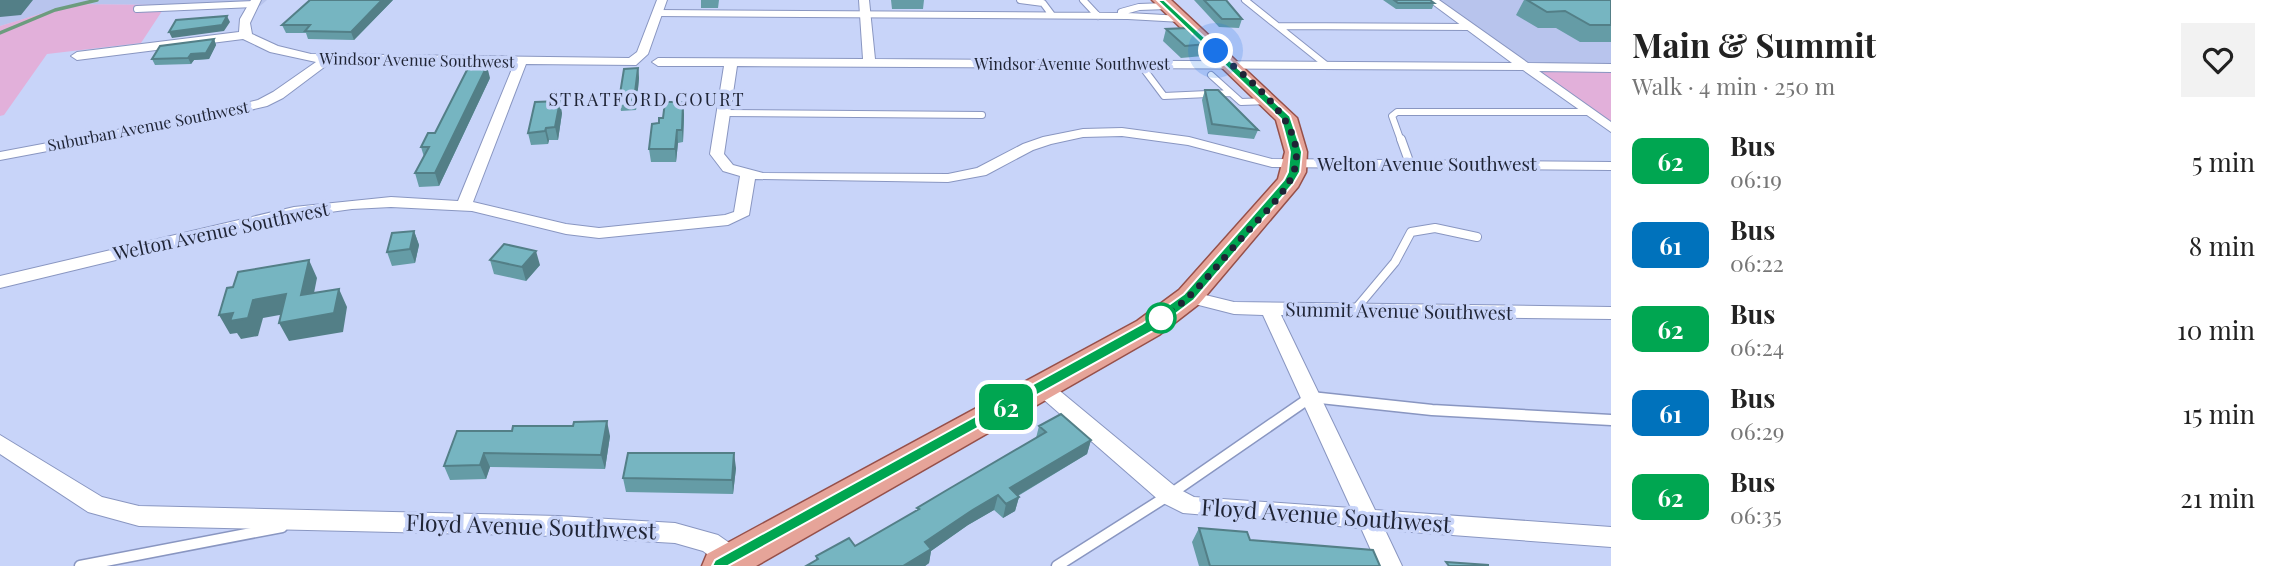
<!DOCTYPE html>
<meta charset="utf-8">
<style>
body{margin:0;font-family:"Playfair Display",serif;background:#f2f2f2;color:#222;height:100vh;display:flex;flex-direction:column;font-size:26px;white-space:nowrap}
*{box-sizing:border-box;margin:0}
p{font-size:23px;color:#767676}
.icon{flex:none;width:38px;height:38px;fill:none;stroke:currentColor;stroke-width:2;stroke-linecap:round;stroke-linejoin:round}
.map{position:relative;flex:1;overflow:hidden}
.sheet{display:flex;flex-direction:column;background:#fff;width:665px}
.sheet>*{flex:none}
.badge{padding:0 14px;border-radius:10px;font-size:24px;line-height:46px}
.you{position:absolute;width:35px;height:35px;margin:-18px;border:5px solid #fff;border-radius:50%;background:#1a73e8;box-shadow:0 0 0 10px #1a73e833}
.map>.badge{position:absolute;translate:-50% -50%;box-shadow:0 0 0 4px #fff}
.round{display:grid;place-items:center;flex:none;width:74px;height:74px;border-radius:0px;background:#f2f2f2}
.overview{display:flex;align-items:center;justify-content:space-between;height:119px;padding:0 21px}
h1{font-size:33px;font-weight:700;line-height:52px}
ul{padding:0;list-style:none}
li{display:flex;align-items:center;gap:21px;height:84px;padding:0 21px}
li div{flex:1}
li b{display:block;font-size:26px}
li em{font-style:normal}
li .badge{min-width:77px;font-weight:700;text-align:center}
main{display:flex;flex:1;min-height:0}
.map>svg:first-child{display:block}
</style>
<main>
<div class="map">
<svg width="1611" height="566" viewBox="0 0 1611 566">
<rect width="100%" height="100%" fill="#c8d4f9"/>
<path fill="#b8c4ed" d="M 0,0 L 267,0 L 260,6 L 73,4 L 0,26 Z
M 1432,0 L 1611,0 L 1611,71 L 1523,65 Z"/>
<path fill="#e2b0da" d="M 73,4 L 166,5 L 141,43 L 47,54 L 4,115 L 0,116 L 0,26 Z
M 1523,65 L 1611,71 L 1611,128 Z"/>
<g fill="none" stroke-linecap="round" stroke-linejoin="round">
<path stroke="#6c9c7e" stroke-width="3.5" d="M 0,33 L 55,10 L 97,0"/>
<defs>
<path id="service-far2" d="M 1020,0 L 1043,3 L 1052,15
M 1083,0 L 1098,16
M 1245,0 L 1325,64
M 137,9 L 254,4
M 1121,12 L 1139,7 L 1167,6
M 657,13 L 1128,16 L 1182,19
M 1278,26 L 1469,27
M 1140,64 L 1164,96 L 1230,93
M 1211,75 L 1241,102 L 1269,101
M 723,113 L 982,115
M 1401,141 L 1392,116 L 1397,112 L 1589,112"/>
<path id="service-far1" d="M 1401,139 L 1410,164
M 1354,311 L 1395,262 L 1411,232 L 1435,228 L 1477,237"/>
<path id="service" d="M 80,566 L 282,527
M 1057,566 L 1169,495 L 1311,397 L 1432,410 L 1611,420"/>
<path id="minor" d="M 251,0 L 261,0 L 250,23 L 252,34 L 278,46 L 311,54 L 629,58 L 637,52 L 657,0 L 667,0 L 648,54 L 636,65 L 526,64 L 473,202 L 566,224 L 599,228 L 725,215 L 734,212 L 740,176 L 723,171 L 710,154 L 724,66 L 658,66 L 652,62 L 658,58 L 863,59 L 859,0 L 869,0 L 875,59 L 1512,63 L 1427,0 L 1439,0 L 1528,63 L 1611,64 L 1611,72 L 1539,71 L 1611,122 L 1611,132 L 1523,70 L 737,66 L 724,154 L 733,165 L 763,173 L 948,174 L 977,168 L 1023,144 L 1043,137 L 1083,129 L 1122,128 L 1189,137 L 1272,159 L 1611,162 L 1611,170 L 1272,167 L 1188,145 L 1122,136 L 1083,137 L 1051,144 L 1033,150 L 986,175 L 948,182 L 755,179 L 749,215 L 728,225 L 599,238 L 566,234 L 472,211 L 391,207 L 352,209 L 294,217 L 0,288 L 0,276 L 294,207 L 391,197 L 458,201 L 514,64 L 331,62 L 283,98 L 267,106 L 191,124 L 0,160 L 0,152 L 191,116 L 258,100 L 273,92 L 316,62 L 270,52 L 243,39 L 77,60 L 71,56 L 77,52 L 239,32 L 240,19 Z
M 1189,291 L 1234,302 L 1611,307 L 1611,319 L 1281,315 L 1375,510 L 1611,527 L 1611,547 L 1385,530 L 1402,566 L 1378,566 L 1361,528 L 1183,513 L 1161,502 L 1035,392 L 1032,387 L 1035,382 L 1042,380 L 1049,382 L 1177,488 L 1194,497 L 1351,508 L 1263,315 L 1234,314 L 1183,301 L 1180,297 L 1183,293 Z
M 0,435 L 102,497 L 139,506 L 558,516 L 675,523 L 718,535 L 741,551 L 744,559 L 741,566 L 723,566 L 703,551 L 675,543 L 558,536 L 139,526 L 88,512 L 0,454 Z"/>
<path id="primary" d="M 1152,0 L 1171,0 L 1297,118 L 1307,152 L 1306,172 L 1298,187 L 1199,304 L 1159,335 L 756,566 L 702,566 L 707,554 L 1137,321 L 1179,290 L 1278,179 L 1285,152 L 1276,120 Z"/>
</defs>
<use href="#service-far2" stroke="#8996c1" stroke-width="8"/>
<use href="#service-far1" stroke="#8996c1" stroke-width="10"/>
<use href="#service" stroke="#8996c1" stroke-width="13"/>
<use href="#minor" stroke="#8996c1" stroke-width="2"/>
<use href="#primary" stroke="#96504a" stroke-width="3"/>
<use href="#service-far2" stroke="#fff" stroke-width="6"/>
<use href="#service-far1" stroke="#fff" stroke-width="8"/>
<use href="#service" stroke="#fff" stroke-width="10"/>
<use href="#minor" fill="#fff" fill-rule="evenodd"/>
<use href="#primary" fill="#e6a499" fill-rule="evenodd"/>
</g>
<path fill="#659ca6" d="M 393,0 L 354,40 L 308,39 L 306,33 L 286,33 L 282,25 Z
M 701,0 L 719,0 L 718,8 L 701,8 Z
M 891,0 L 924,0 L 923,9 L 892,9 Z
M 1194,0 L 1226,0 L 1242,19 L 1239,28 L 1219,27 Z
M 1383,0 L 1430,0 L 1434,3 L 1432,9 L 1396,9 Z
M 1524,0 L 1611,0 L 1611,42 L 1580,42 L 1556,28 L 1538,28 L 1516,15 Z
M 1166,29 L 1207,44 L 1203,56 L 1181,58 L 1163,41 Z
M 214,39 L 216,45 L 209,59 L 194,60 L 191,64 L 155,65 L 152,59 Z
M 638,68 L 639,78 L 636,110 L 621,111 L 619,100 Z
M 490,78 L 439,186 L 419,187 L 415,173 L 424,157 L 421,147 Z
M 1205,90 L 1258,130 L 1254,139 L 1208,134 L 1202,100 Z
M 562,113 L 558,140 L 549,140 L 548,144 L 531,145 L 528,133 Z
M 684,114 L 683,142 L 678,143 L 676,162 L 651,162 L 649,149 L 659,123 Z
M 414,231 L 419,245 L 415,263 L 392,266 L 387,252 Z
M 490,260 L 540,265 L 526,281 L 494,274 Z
M 1039,426 L 1091,440 L 1087,454 L 1018,496 L 1019,497 L 1015,511 L 1003,518 L 994,510 L 968,525 L 931,551 L 929,563 L 925,566 L 806,566 L 816,560 L 816,556 L 855,546 L 917,511 L 917,508 L 1036,438 Z
M 457,431 L 610,436 L 605,469 L 490,467 L 486,479 L 450,480 L 444,466 Z
M 736,468 L 733,494 L 626,492 L 623,478 Z
M 1199,528 L 1250,540 L 1380,566 L 1199,566 L 1192,542 Z"/>
<path fill="#537f87" d="M 0,0 L 33,0 L 21,15 L 0,17 Z
M 382,0 L 393,0 L 354,40 L 351,32 Z
M 227,16 L 230,22 L 224,31 L 172,38 L 169,32 Z
M 214,39 L 216,45 L 209,59 L 194,60 L 191,64 L 188,58 L 191,54 Z
M 487,66 L 490,78 L 439,186 L 435,173 Z
M 638,68 L 639,78 L 636,110 L 634,100 Z
M 560,101 L 562,113 L 558,140 L 555,127 Z
M 683,102 L 684,114 L 683,142 L 682,130 Z
M 546,128 L 549,140 L 548,144 L 545,131 Z
M 677,130 L 678,143 L 676,162 L 675,149 Z
M 414,231 L 419,245 L 415,263 L 410,249 Z
M 536,251 L 540,265 L 526,281 L 522,267 Z
M 309,260 L 317,278 L 310,313 L 301,295 Z
M 339,289 L 347,307 L 343,332 L 289,341 L 279,323 Z
M 286,294 L 296,312 L 263,318 L 258,336 L 241,339 L 237,333 L 230,334 L 219,315 L 253,300 Z
M 607,421 L 610,436 L 605,469 L 601,455 Z
M 1091,440 L 1087,454 L 1007,502 L 1010,488 Z
M 484,453 L 490,467 L 486,479 L 480,465 Z
M 734,453 L 736,468 L 733,494 L 732,480 Z
M 998,495 L 994,510 L 968,525 L 931,551 L 929,563 L 925,566 L 903,566 L 925,542 L 971,511 Z
M 1019,497 L 1015,511 L 1003,518 L 1006,504 Z"/>
<path fill="#76b5c1" stroke="#537f87" stroke-width="2" d="M 310,0 L 382,0 L 351,32 L 305,31 L 310,25 L 282,25 Z
M 1204,0 L 1226,0 L 1242,19 L 1222,19 Z
M 1394,0 L 1430,0 L 1434,3 L 1398,3 Z
M 1527,0 L 1611,0 L 1611,25 L 1590,25 L 1565,11 L 1547,12 Z
M 227,16 L 222,25 L 169,32 L 176,20 Z
M 1187,28 L 1207,44 L 1185,46 L 1166,29 Z
M 214,39 L 206,53 L 191,54 L 188,58 L 152,59 L 160,46 Z
M 469,66 L 487,66 L 435,173 L 415,173 L 429,147 L 421,147 L 428,133 L 435,133 Z
M 638,68 L 634,100 L 619,100 L 624,69 Z
M 1205,90 L 1218,90 L 1258,130 L 1212,124 Z
M 560,101 L 555,127 L 546,128 L 545,131 L 528,133 L 535,102 Z
M 665,102 L 683,102 L 682,130 L 677,130 L 675,149 L 649,149 L 652,124 L 659,123 L 659,118 L 663,118 Z
M 414,231 L 410,249 L 387,252 L 392,233 Z
M 504,244 L 536,251 L 522,267 L 490,260 Z
M 309,260 L 301,295 L 339,289 L 334,313 L 279,323 L 286,294 L 253,300 L 248,318 L 230,321 L 233,313 L 219,315 L 227,288 L 233,287 L 238,272 Z
M 1061,414 L 1091,440 L 1010,488 L 1019,497 L 1006,504 L 998,495 L 971,511 L 925,542 L 931,549 L 903,566 L 806,566 L 818,559 L 816,556 L 849,538 L 855,546 L 919,509 L 917,508 L 947,490 L 1046,432 L 1039,426 Z
M 607,421 L 601,455 L 484,453 L 480,465 L 444,466 L 457,431 L 512,431 L 513,426 L 573,426 L 574,422 Z
M 628,453 L 734,453 L 732,480 L 623,478 Z
M 1199,528 L 1247,532 L 1250,540 L 1373,550 L 1380,566 L 1210,566 Z
M 1446,562 L 1488,565 L 1488,566 L 1449,566 Z"/>
<path fill="#00a651" stroke="#fff" stroke-width="2" d="M 1157,0 L 1164,0 L 1290,116 L 1302,152 L 1300,172 L 1293,184 L 1194,300 L 1153,331 L 728,566 L 712,566 L 715,560 L 1142,324 L 1184,294 L 1284,180 L 1288,172 L 1290,152 L 1281,119 Z"/>
<g fill="none" stroke-linecap="round" stroke-linejoin="round">
<path stroke="#1f2435" stroke-width="7" stroke-dasharray="0 12.6" d="M 1161,318 C 1192,300 1215,267 1240,240 C 1255,222 1285,195 1293,174 C 1312,124 1247,79 1216,51"/>
</g>
<circle fill="#fff" stroke="#00a651" stroke-width="3.5" cx="1161" cy="318" r="14"/>
<g text-anchor="middle" stroke-width="7" stroke-linejoin="round" paint-order="stroke">
<g font-size="16" fill="#1f2435" stroke="#c8d4f9">
<text transform="translate(417 60) rotate(1)" y="6">Windsor Avenue Southwest</text>
<text x="1072" y="70">Windsor Avenue Southwest</text>
<text transform="translate(148 126) rotate(-11)" y="6">Suburban Avenue Southwest</text>
</g>
<g font-size="18" letter-spacing="2" fill="#1f2435" stroke="#c8d4f9">
<text x="647" y="106">STRATFORD COURT</text>
</g>
<g font-size="19" fill="#1f2435" stroke="#c8d4f9">
<text x="1427" y="171">Welton Avenue Southwest</text>
<text transform="translate(221 231) rotate(-12)" y="7">Welton Avenue Southwest</text>
<text transform="translate(1399 311) rotate(1)" y="7">Summit Avenue Southwest</text>
</g>
<g font-size="23" fill="#1f2435" stroke="#c8d4f9">
<text transform="translate(1326 516) rotate(4)" y="8">Floyd Avenue Southwest</text>
<text transform="translate(531 527) rotate(2)" y="8">Floyd Avenue Southwest</text>
</g>
</g>
</svg>
<div class="you" style="left:1216px;top:51px"></div>
<b class="badge" style="left:1006px;top:407px;background:#00a651;color:#fff">62</b>
</div>
<section class="sheet">
<div class="overview"><div><h1>Main &amp; Summit</h1><p>Walk · 4 min · 250 m</p></div><a class="round"><svg class="icon" aria-label="heart" viewBox="0 0 24 24"><path d="M12 20l-8-8c-3-5 5-10 8-4 3-6 11-1 8 4z"/></svg></a></div>
<ul>
<li><span class="badge" style="background:#00a651;color:#fff">62</span><div><b>Bus</b><p>06:19</p></div><em>5 min</em></li>
<li><span class="badge" style="background:#0072bc;color:#fff">61</span><div><b>Bus</b><p>06:22</p></div><em>8 min</em></li>
<li><span class="badge" style="background:#00a651;color:#fff">62</span><div><b>Bus</b><p>06:24</p></div><em>10 min</em></li>
<li><span class="badge" style="background:#0072bc;color:#fff">61</span><div><b>Bus</b><p>06:29</p></div><em>15 min</em></li>
<li><span class="badge" style="background:#00a651;color:#fff">62</span><div><b>Bus</b><p>06:35</p></div><em>21 min</em></li>
</ul>
</section>
</main>
